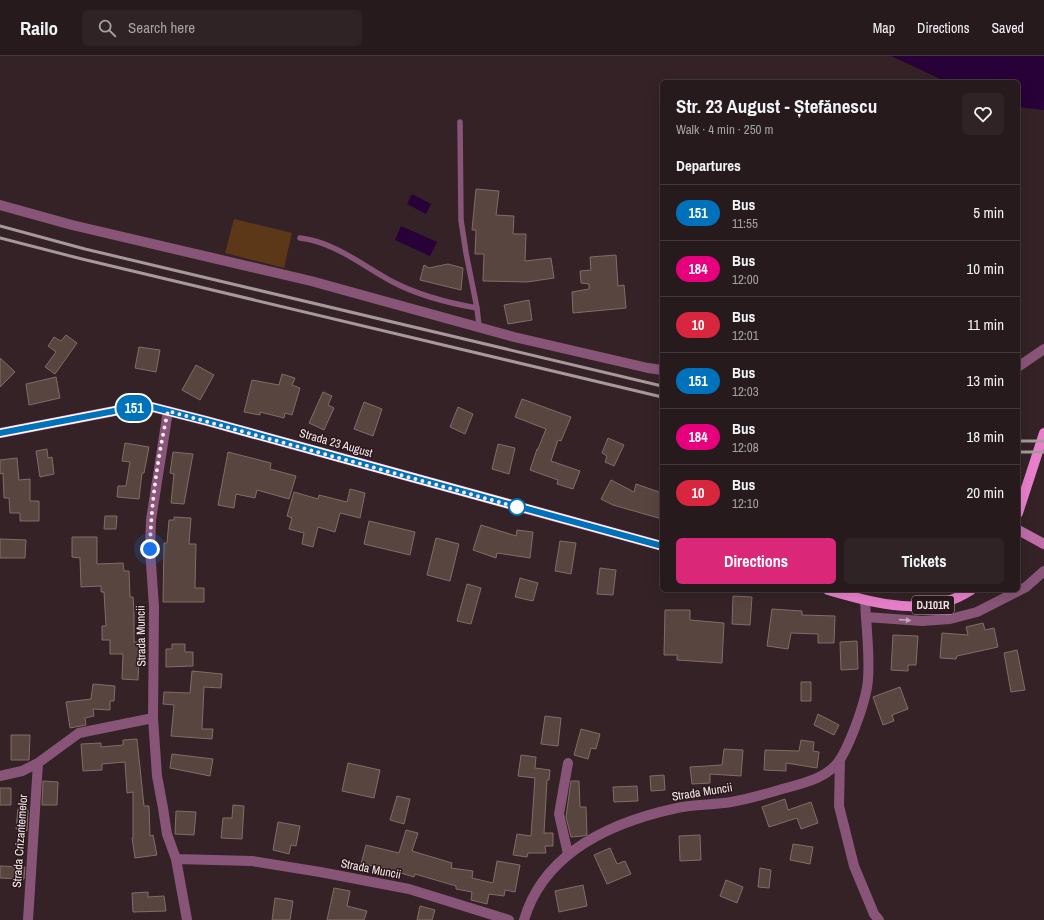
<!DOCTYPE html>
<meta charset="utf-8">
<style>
body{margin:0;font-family:"Archivo Narrow",sans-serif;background:#2f2325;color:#f1f3f6;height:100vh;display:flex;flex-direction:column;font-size:15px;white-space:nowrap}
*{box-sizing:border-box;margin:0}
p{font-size:13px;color:#a4a1a3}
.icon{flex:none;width:22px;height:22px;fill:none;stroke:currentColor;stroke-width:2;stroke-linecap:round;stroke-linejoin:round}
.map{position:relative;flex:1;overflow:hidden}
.details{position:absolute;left:660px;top:24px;width:360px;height:512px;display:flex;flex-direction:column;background:#271a1c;border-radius:6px;box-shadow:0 4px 16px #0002,0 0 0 1px #43383b}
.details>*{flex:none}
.badge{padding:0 8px;border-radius:13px;font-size:14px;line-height:26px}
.you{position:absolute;width:20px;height:20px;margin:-10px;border:3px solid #fff;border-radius:50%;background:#1a73e8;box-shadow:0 0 0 6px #1a73e833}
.map>.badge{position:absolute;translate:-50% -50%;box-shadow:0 0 0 2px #fff}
h2{padding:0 16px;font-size:15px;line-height:36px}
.round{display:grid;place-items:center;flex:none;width:42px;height:42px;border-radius:6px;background:#2f2325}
.overview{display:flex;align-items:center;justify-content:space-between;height:68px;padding:0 16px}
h1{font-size:19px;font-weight:700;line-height:30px}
.button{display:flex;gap:8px;margin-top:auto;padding:8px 16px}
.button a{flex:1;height:46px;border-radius:6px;background:#db2777;color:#fff;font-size:16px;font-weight:700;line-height:46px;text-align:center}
.button a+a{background:#2f2325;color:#f1f3f6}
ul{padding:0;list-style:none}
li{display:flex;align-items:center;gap:12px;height:56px;padding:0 16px;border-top:1px solid #43383b}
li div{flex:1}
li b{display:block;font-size:15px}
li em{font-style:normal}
li .badge{min-width:44px;font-weight:700;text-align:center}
header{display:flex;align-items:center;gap:24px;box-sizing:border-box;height:56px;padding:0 20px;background:#271a1c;border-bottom:1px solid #43383b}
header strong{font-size:19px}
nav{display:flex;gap:22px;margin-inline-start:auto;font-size:14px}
.search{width:280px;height:36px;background:#2f2325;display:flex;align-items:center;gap:10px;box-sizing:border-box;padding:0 14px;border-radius:6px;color:#a4a1a3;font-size:15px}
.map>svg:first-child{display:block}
</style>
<header>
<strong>Railo</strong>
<div class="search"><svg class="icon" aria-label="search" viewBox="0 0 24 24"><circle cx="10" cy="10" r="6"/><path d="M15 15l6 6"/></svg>Search here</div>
<nav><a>Map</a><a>Directions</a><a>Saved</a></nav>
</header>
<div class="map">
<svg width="1044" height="864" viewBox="0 0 1044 864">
<rect width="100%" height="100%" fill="#342226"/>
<path fill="#5c3818" d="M 234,163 L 292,177 L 284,212 L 225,197 Z"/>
<path fill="#270138" d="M 891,0 L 1044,0 L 1044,54 L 1018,51 L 1018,26 L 947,26 Z
M 412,138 L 431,148 L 426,158 L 407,148 Z
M 401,170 L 437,186 L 430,200 L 395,184 Z"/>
<path fill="#594540" stroke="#826c67" d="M 476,133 L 499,135 L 496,159 L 514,160 L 513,178 L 526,178 L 525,205 L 551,202 L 554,222 L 527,226 L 483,225 L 484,198 L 475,198 L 476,174 L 472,174 Z
M 616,199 L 618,230 L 624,229 L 626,252 L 573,257 L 572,236 L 589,233 L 589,228 L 581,227 L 580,215 L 591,214 L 590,201 Z
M 448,208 L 463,212 L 461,234 L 420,224 L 424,209 L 429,212 Z
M 529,244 L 532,264 L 508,268 L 504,249 Z
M 66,279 L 77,287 L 55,318 L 45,311 L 56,296 L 48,290 L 54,281 L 61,285 Z
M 139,291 L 160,294 L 156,316 L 135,312 Z
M 0,302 L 15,316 L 0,331 Z
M 196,309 L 214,319 L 200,344 L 182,334 Z
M 282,318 L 295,322 L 292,329 L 300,332 L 292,359 L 285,357 L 284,362 L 260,356 L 260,359 L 244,356 L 252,324 L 279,329 Z
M 56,321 L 60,342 L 29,349 L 26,328 Z
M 323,336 L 332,340 L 328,349 L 334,352 L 324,374 L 309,367 Z
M 522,343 L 571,361 L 561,385 L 558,384 L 551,405 L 580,415 L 573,433 L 557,428 L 558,424 L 530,414 L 537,393 L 538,393 L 546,373 L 515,361 Z
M 364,346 L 382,353 L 373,380 L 354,373 Z
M 458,351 L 473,358 L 465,378 L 450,371 Z
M 608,382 L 624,389 L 614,410 L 605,406 L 607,400 L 602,397 Z
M 125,387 L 149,391 L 144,417 L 142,417 L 139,443 L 117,441 L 118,430 L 126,430 L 130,406 L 122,405 Z
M 498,388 L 515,392 L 509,418 L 492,413 Z
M 47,393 L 48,402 L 52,401 L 54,418 L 40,421 L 36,395 Z
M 173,396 L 193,398 L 184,448 L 171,447 L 174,418 L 170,417 Z
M 228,396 L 271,407 L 270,413 L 296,420 L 289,443 L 257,434 L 255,442 L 236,438 L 234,452 L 218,449 Z
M 17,402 L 19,424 L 30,423 L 30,445 L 39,445 L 39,465 L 20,465 L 20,457 L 10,457 L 9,442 L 4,442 L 3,417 L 0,418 L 0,404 Z
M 611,424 L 634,436 L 636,428 L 662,437 L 662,463 L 613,449 L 601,443 Z
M 350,433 L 365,437 L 360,462 L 340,457 L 335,476 L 318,471 L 313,491 L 302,488 L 304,477 L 289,473 L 292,462 L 287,460 L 294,436 L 318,443 L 319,439 L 347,446 Z
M 105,460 L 117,460 L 116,473 L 104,473 Z
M 174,461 L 191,462 L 189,488 L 196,488 L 195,532 L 204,532 L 204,546 L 163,546 L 164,487 L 167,487 L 169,464 L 174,464 Z
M 369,465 L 415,476 L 410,499 L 364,488 Z
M 481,469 L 516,480 L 517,474 L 533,476 L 530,502 L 497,497 L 496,502 L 473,494 Z
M 72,481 L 97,481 L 97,508 L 123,507 L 124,515 L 129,515 L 130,541 L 133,541 L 134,555 L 134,586 L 142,586 L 142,603 L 139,603 L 138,624 L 122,623 L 123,598 L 110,598 L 110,584 L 102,584 L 102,570 L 106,570 L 104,536 L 101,536 L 101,530 L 81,531 L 80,502 L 72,501 Z
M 436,482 L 459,488 L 450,525 L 427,519 Z
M 0,483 L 26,484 L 25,502 L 0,502 Z
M 560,485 L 576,487 L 571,518 L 555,515 Z
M 600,512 L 616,514 L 613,539 L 597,538 Z
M 520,522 L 538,527 L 533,545 L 515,541 Z
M 467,528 L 481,532 L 471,568 L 457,565 Z
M 733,540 L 752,541 L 750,569 L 732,568 Z
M 772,553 L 802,555 L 802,559 L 835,560 L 834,587 L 818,587 L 818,578 L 791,577 L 788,593 L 767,590 Z
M 665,554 L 690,554 L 690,564 L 724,567 L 722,607 L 677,604 L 677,599 L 664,599 Z
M 983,567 L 985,574 L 994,572 L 998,591 L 957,600 L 956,603 L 940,602 L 942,577 L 968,579 L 966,571 Z
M 893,579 L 918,580 L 916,609 L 908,609 L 908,615 L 891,614 Z
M 857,585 L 858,613 L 841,614 L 840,586 Z
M 172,588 L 185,588 L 185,596 L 193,596 L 193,610 L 166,611 L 166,593 L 172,593 Z
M 1017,594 L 1025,634 L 1011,636 L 1004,597 Z
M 192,615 L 222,618 L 221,632 L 204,631 L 202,673 L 213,673 L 212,683 L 171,680 L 174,649 L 163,648 L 164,636 L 190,637 Z
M 801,626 L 811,626 L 811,645 L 801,645 Z
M 93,628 L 115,630 L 114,645 L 110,645 L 110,654 L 93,653 L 94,660 L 85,662 L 86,669 L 70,672 L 66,646 L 91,643 Z
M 900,631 L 908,653 L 892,659 L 894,665 L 883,669 L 873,641 Z
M 818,658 L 839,669 L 834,679 L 814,669 Z
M 545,660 L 561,662 L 558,690 L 541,688 Z
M 581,673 L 600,678 L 596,693 L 591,692 L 588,703 L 574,699 Z
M 11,679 L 30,679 L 29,704 L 11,704 Z
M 137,683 L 144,750 L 149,750 L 150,780 L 153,779 L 157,799 L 135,802 L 132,782 L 133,782 L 133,736 L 127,737 L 125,706 L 102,708 L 102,714 L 83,715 L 81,688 L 101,687 L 101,691 L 123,689 L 123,684 Z
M 801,684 L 814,686 L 813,695 L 819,696 L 817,712 L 786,707 L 786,715 L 764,714 L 765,694 L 799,695 Z
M 724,693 L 743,694 L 741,720 L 710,718 L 710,727 L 692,728 L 690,711 L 722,709 Z
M 172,698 L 213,703 L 210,720 L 170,712 Z
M 521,699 L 536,701 L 535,712 L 550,714 L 549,724 L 547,724 L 544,777 L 553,777 L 553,790 L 545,790 L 546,797 L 528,797 L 527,801 L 513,799 L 517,778 L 531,780 L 535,722 L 518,720 Z
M 348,707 L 380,714 L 374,742 L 342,735 Z
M 664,719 L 665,734 L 651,735 L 650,720 Z
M 43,725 L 58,726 L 57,749 L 42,749 Z
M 571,725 L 579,725 L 580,751 L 586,751 L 587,779 L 583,780 L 571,781 L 566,761 Z
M 637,730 L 638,745 L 614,746 L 613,731 Z
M 0,732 L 11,732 L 11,749 L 0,749 Z
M 397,740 L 410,743 L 404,768 L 390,764 Z
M 785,743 L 788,754 L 811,746 L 818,767 L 801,773 L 797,762 L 769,771 L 762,751 Z
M 233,749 L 244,750 L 242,783 L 221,782 L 223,762 L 232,762 Z
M 18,753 L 28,754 L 27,775 L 16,773 Z
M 176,755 L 196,756 L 194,779 L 175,778 Z
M 278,766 L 300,770 L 296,790 L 291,789 L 289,798 L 273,794 Z
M 406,774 L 418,777 L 412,795 L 452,807 L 451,812 L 473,815 L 472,822 L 493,827 L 497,805 L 520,809 L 515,836 L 505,834 L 504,840 L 489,838 L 487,848 L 471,844 L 472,836 L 456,833 L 456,830 L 415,818 L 414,821 L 381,811 L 361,808 L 366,789 L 399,797 Z
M 700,779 L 701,804 L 680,805 L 679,780 Z
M 793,788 L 813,791 L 810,808 L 790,804 Z
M 610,792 L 617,808 L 625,805 L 631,818 L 607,828 L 594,799 Z
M 0,810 L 25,811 L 24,823 L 0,822 Z
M 760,812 L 771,814 L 769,832 L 758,831 Z
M 726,824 L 743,831 L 737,847 L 720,840 Z
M 583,829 L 587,850 L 559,856 L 555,835 Z
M 334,832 L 350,835 L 347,850 L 367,855 L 364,864 L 327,864 Z
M 148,836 L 148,841 L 164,840 L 166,855 L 133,856 L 132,837 Z
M 275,842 L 293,845 L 290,864 L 272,864 Z
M 420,850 L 435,854 L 432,864 L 417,864 Z"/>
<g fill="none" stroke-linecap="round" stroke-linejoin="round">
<path stroke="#885578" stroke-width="5.5" d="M 460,66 L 461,164 L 466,197 L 477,252
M 300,182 C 335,186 363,210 393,226 C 420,240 448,247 477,252 L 479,270"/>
<path stroke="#885578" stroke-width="10" d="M 0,149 L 72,169 L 311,225 L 514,281 L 648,312 L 662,314
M 1018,311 L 1044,293
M 168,355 L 151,464 L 150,493 L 154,551 L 153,662 L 157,720 L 163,752 L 167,778 L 176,803 L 187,864
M 866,561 L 922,565 L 950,563 L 977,556 L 1026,531 L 1044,515
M 840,703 L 839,750 L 854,810 L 874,858 L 879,864
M 568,707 L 559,758 L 568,798
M 0,720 L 22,715 L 38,707 L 79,677 L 153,662
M 176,803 L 252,805 L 320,816 L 409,833 L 509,864
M 28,864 L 38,707
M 524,864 C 544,796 612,766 677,752 C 694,748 713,749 731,746 C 749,743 768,737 786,732 C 805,727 830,721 841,702 C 851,685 867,643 868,623 C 870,597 866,570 865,544"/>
<path stroke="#bf6da6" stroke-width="10" d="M 1018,474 L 1044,488"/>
<path stroke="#e87fca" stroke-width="10" d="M 0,377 L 130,352 L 152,351 L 207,365 L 662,490
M 1018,457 L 1044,377
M 828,534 C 874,547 927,563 971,534"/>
<path stroke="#a7989b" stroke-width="3" d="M 0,170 L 85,193 L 662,330
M 0,182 L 82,203 L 662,341
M 1018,385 L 1044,385
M 1018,396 L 1044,396"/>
</g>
<defs><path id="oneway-solid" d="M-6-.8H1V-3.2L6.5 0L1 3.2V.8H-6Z"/></defs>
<use fill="#c4a6b7" href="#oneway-solid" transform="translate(905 564) rotate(4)"/>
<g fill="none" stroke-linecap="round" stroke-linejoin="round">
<defs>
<path id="line" d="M 0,377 L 130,352 L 152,351 L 207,365 L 662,490"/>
</defs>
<use href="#line" stroke="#fff" stroke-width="9"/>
<use href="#line" stroke="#0072bc" stroke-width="6"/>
<path stroke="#f5e8ea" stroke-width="4" stroke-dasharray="0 7.2" d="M 150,493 C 151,446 158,400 168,355 L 517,451"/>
</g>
<circle fill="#fff" stroke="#0072bc" stroke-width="2" cx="517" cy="451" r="8"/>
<g text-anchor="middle" stroke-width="3" stroke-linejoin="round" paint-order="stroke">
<rect fill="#2a181c" stroke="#b8aaac" stroke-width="1" x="912" y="540" width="42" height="18" rx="3"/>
<g font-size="11" font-weight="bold" fill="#f5e8ea">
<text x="933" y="553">DJ101R</text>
</g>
<g font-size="12" fill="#f5e8ea" stroke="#2a181c">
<text transform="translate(336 387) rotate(16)" y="4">Strada 23 August</text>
<text transform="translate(141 580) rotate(-91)" y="4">Strada Muncii</text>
<text transform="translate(702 736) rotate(-9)" y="4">Strada Muncii</text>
<text transform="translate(20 785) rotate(-86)" y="4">Strada Crizantemelor</text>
<text transform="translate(371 813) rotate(11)" y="4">Strada Muncii</text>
</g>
</g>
</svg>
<div class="you" style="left:150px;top:493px"></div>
<b class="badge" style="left:134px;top:352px;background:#0072bc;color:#fff">151</b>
<section class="details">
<div class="overview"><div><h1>Str. 23 August - Ștefănescu</h1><p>Walk · 4 min · 250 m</p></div><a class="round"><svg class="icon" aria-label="heart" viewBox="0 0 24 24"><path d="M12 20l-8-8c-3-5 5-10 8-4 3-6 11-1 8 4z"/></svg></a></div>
<h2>Departures</h2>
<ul>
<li><span class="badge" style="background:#0072bc;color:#fff">151</span><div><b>Bus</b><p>11:55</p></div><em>5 min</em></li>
<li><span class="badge" style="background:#e6007e;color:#fff">184</span><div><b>Bus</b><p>12:00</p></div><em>10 min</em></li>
<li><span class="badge" style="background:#d7263d;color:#fff">10</span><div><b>Bus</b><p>12:01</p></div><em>11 min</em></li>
<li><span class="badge" style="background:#0072bc;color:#fff">151</span><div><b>Bus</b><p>12:03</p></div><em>13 min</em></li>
<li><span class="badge" style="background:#e6007e;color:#fff">184</span><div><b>Bus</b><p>12:08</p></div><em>18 min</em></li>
<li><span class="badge" style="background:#d7263d;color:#fff">10</span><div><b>Bus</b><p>12:10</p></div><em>20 min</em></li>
</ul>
<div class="button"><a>Directions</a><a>Tickets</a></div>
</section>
</div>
